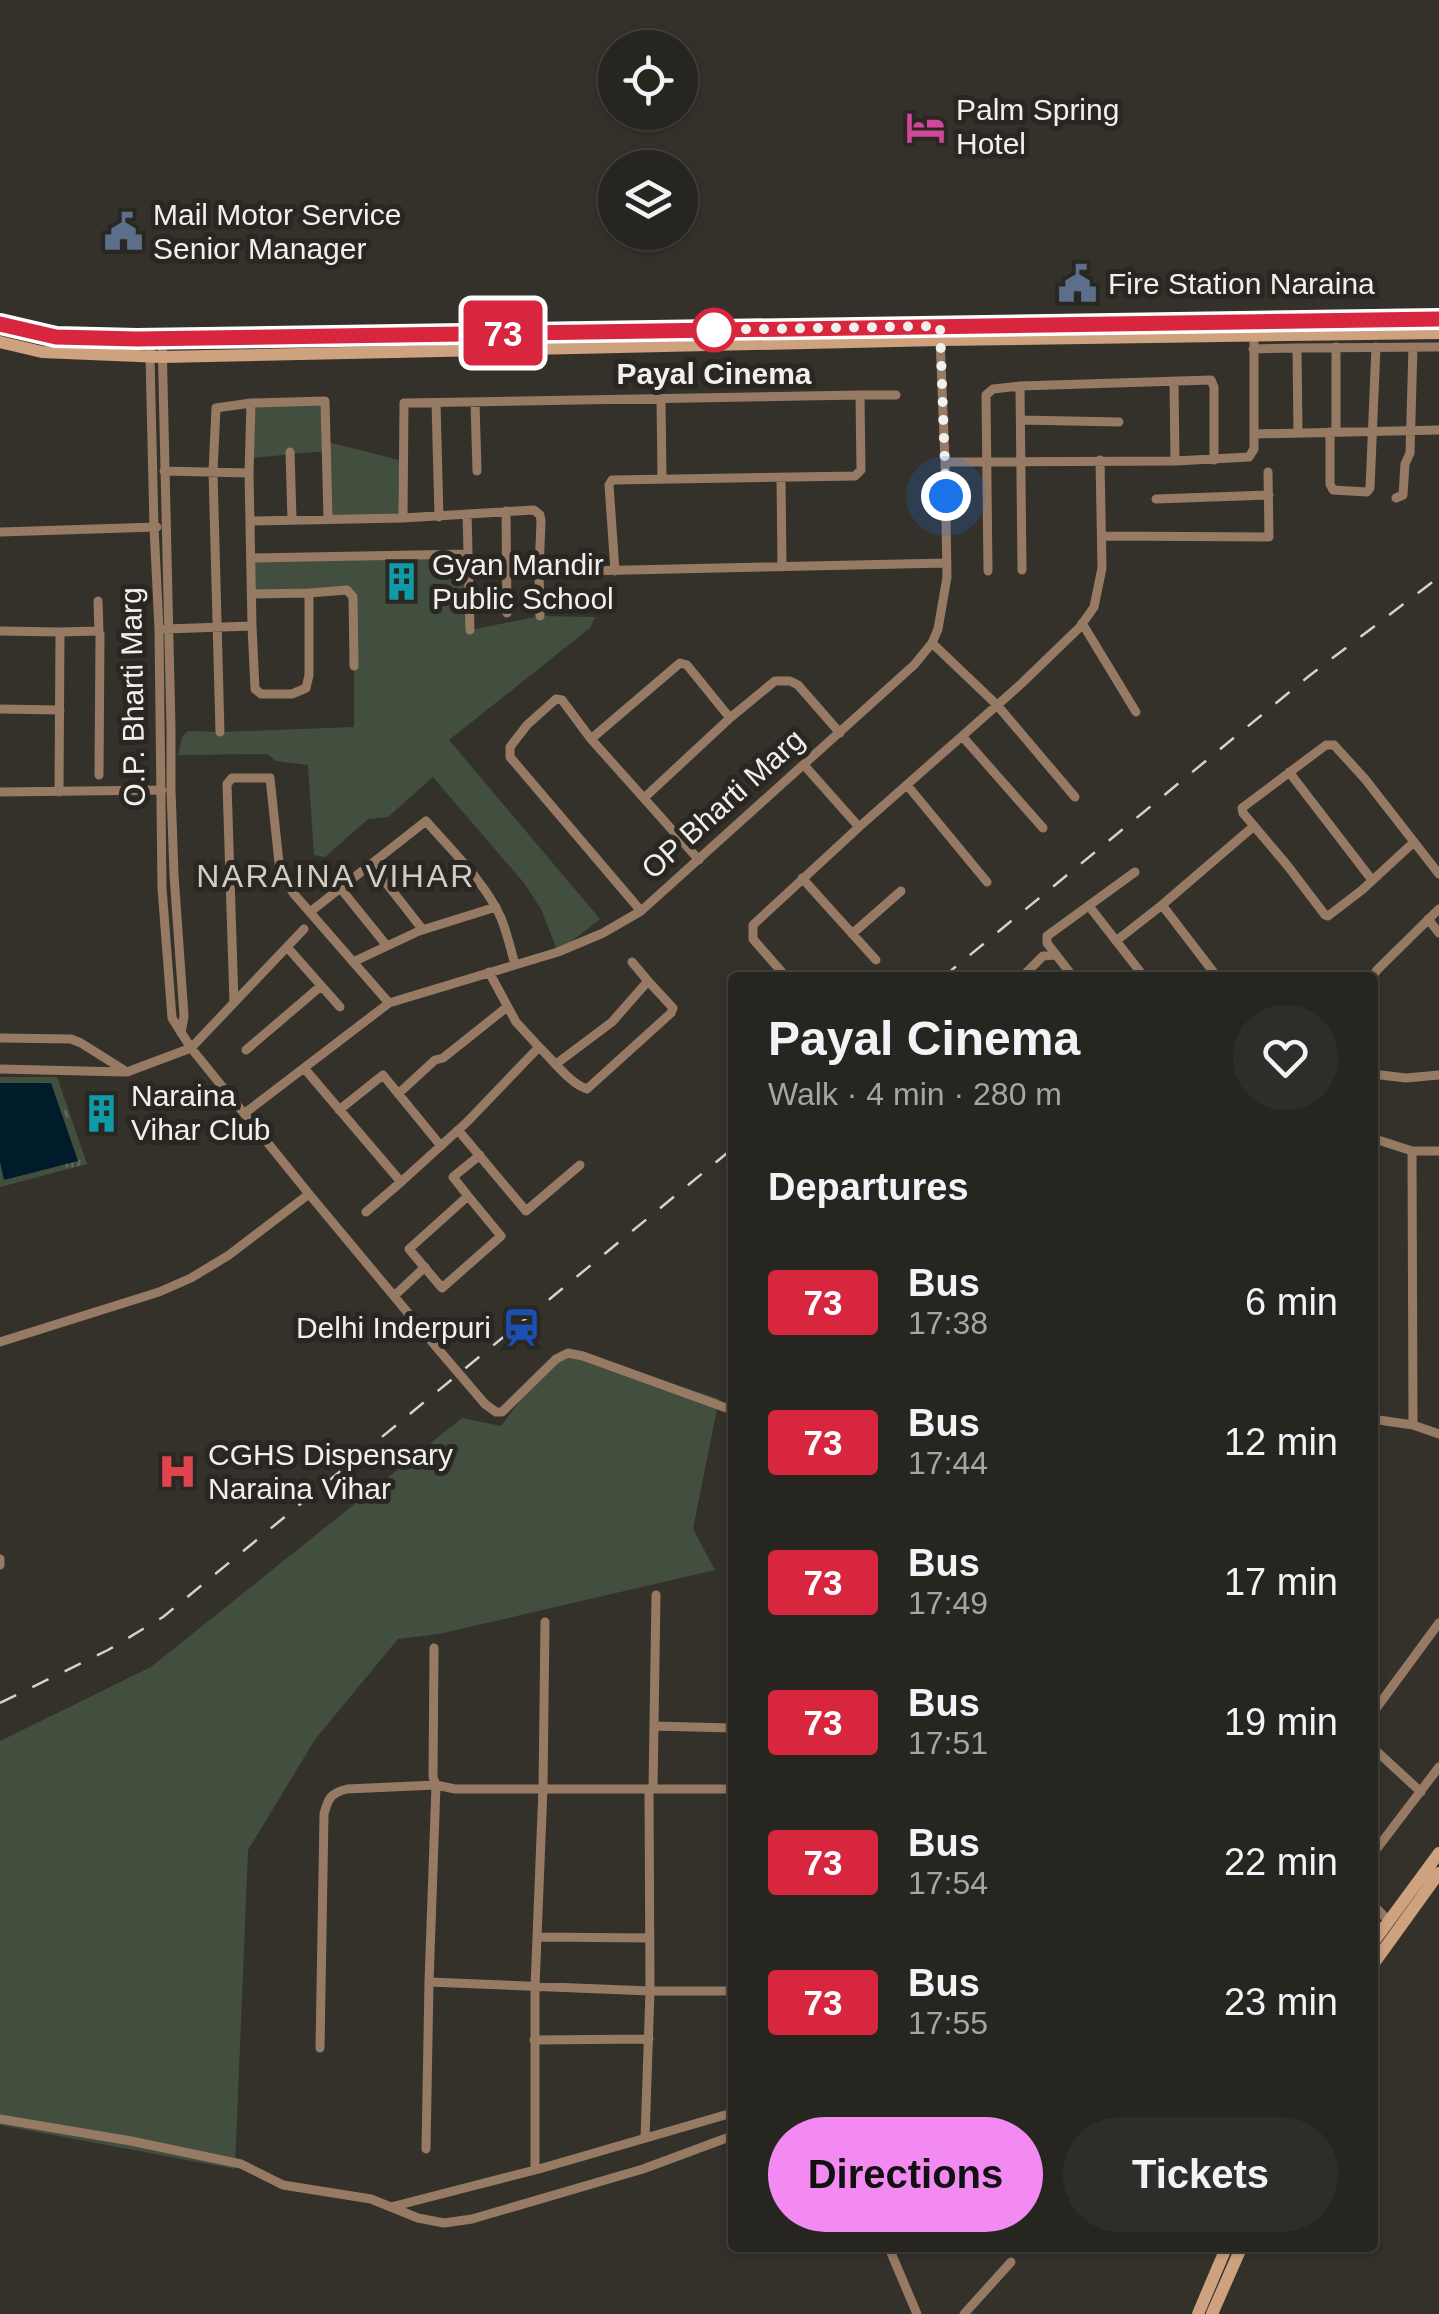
<!DOCTYPE html>
<meta charset="utf-8">
<style>
body{margin:0;font-family:Arial,sans-serif;background:#2f2d29;color:#f1f3f6;height:100vh;display:flex;flex-direction:column;font-size:38px;white-space:nowrap}
*{box-sizing:border-box;margin:0}
p{font-size:32px;color:#a4a5a5}
.icon{flex:none;width:55px;height:55px;fill:none;stroke:currentColor;stroke-width:2;stroke-linecap:round;stroke-linejoin:round}
.map{position:relative;flex:1;overflow:hidden}
.side{position:absolute;left:728px;top:972px;width:650px;height:1280px;display:flex;flex-direction:column;background:#272520;border-radius:10px;box-shadow:0 2px 8px #0004,0 0 0 2px #43423e}
.side>*{flex:none}
.badge{padding:0 20px;border-radius:8px;font-size:35px;line-height:65px}
.tools{position:absolute;left:598px;top:30px;display:grid;gap:20px}
.tools a{display:grid;place-items:center;width:100px;height:100px;border-radius:50%;background:#272520;box-shadow:0 2px 8px #0004,0 0 0 2px #43423e;font-size:50px}
.you{position:absolute;width:50px;height:50px;margin:-25px;border:8px solid #fff;border-radius:50%;background:#1a73e8;box-shadow:0 0 0 15px #1a73e833}
.map>.badge{position:absolute;translate:-50% -50%;box-shadow:0 0 0 5px #fff}
h2{padding:0 40px;font-size:38px;line-height:90px}
.round{display:grid;place-items:center;flex:none;width:105px;height:105px;border-radius:52px;background:#2f2d29}
.summary{display:flex;align-items:center;justify-content:space-between;height:170px;padding:0 40px}
h1{font-size:48px;font-weight:800;line-height:75px}
.action{display:flex;gap:20px;margin-top:auto;padding:20px 40px}
.action a{flex:1;height:115px;border-radius:60px;background:#f38af1;color:#111;font-size:40px;font-weight:800;line-height:115px;text-align:center}
.action a+a{background:#2f2d29;color:#f1f3f6}
ul{padding:0;list-style:none}
li{display:flex;align-items:center;gap:30px;height:140px;padding:0 40px}
li div{flex:1}
li b{display:block;font-size:38px}
li em{font-style:normal}
li .badge{min-width:110px;font-weight:700;text-align:center}
.map>svg:first-child{display:block}
</style>
<div class="map">
<svg width="1439" height="2314" viewBox="0 0 1439 2314">
<defs>
<pattern id="park-tufts" width="24" height="20" patternUnits="userSpaceOnUse" patternTransform="scale(2.5)"><rect width="24" height="20" fill="#424f3f"/><path d="M3 7l-1-3M5 7V3M7 7l1-3M15 17l-1-3M17 17v-4M19 17l1-3" fill="none" stroke="#5e695b"/></pattern>
</defs>
<rect width="100%" height="100%" fill="#34312b"/>
<path fill="#424f3f" d="M 324,400 L 328,442 L 403,461 L 403,518 L 328,518 L 325,451 L 250,458 L 251,403 Z
M 468,554 L 470,630 L 540,616 L 595,617 L 590,628 L 449,740 L 600,919 L 558,952 L 541,909 L 524,883 L 433,777 L 388,817 L 368,819 L 325,857 L 314,855 L 308,765 L 276,761 L 267,754 L 178,755 L 182,737 L 188,731 L 220,732 L 354,727 L 354,666 L 350,594 L 252,594 L 251,558 Z
M 568,1349 L 719,1399 L 693,1529 L 715,1570 L 439,1634 L 398,1639 L 316,1738 L 248,1850 L 235,2169 L 0,2125 L 0,1741 L 151,1667 L 462,1418 L 501,1426 L 553,1356 Z"/>
<path fill="url(#park-tufts)" d="M 0,1077 L 57,1077 L 87,1164 L 0,1187 Z"/>
<path fill="#001b29" d="M 0,1083 L 51,1083 L 78,1161 L 4,1180 L 0,1162 Z"/>
<g fill="none" stroke-linecap="round" stroke-linejoin="round">
<path stroke="#967a64" stroke-width="9" d="M 152,338 L 150,357 L 154,527 L 159,629 L 162,888 L 172,1018 L 191,1048 L 309,1194 L 438,1349
M 162,338 L 171,728 L 171,790 L 174,875 L 184,1016 L 181,1033
M 1336,347 L 1336,432
M 1297,348 L 1439,347
M 1253,349 L 1297,348 L 1298,433
M 1174,382 L 1175,461
M 661,399 L 662,478
M 475,402 L 477,471
M 251,403 L 249,473 L 252,626
M 436,403 L 439,517
M 1021,420 L 1119,422
M 1330,432 L 1330,484 L 1333,490 L 1367,492 L 1370,488 L 1376,347
M 1254,434 L 1439,430
M 290,452 L 292,519
M 945,462 L 1175,461 L 1249,457 L 1254,449 L 1254,336
M 164,471 L 249,473
M 781,477 L 782,567
M 1396,498 L 1403,495 L 1405,464 L 1410,453 L 1413,347
M 1156,499 L 1269,495
M 506,511 L 507,613
M 467,514 L 470,630
M 251,521 L 403,518
M 0,532 L 157,527
M 1102,536 L 1269,537 L 1268,472
M 251,558 L 468,554
M 1022,570 L 1020,386 L 1211,380 L 1214,387 L 1214,460
M 615,571 L 609,485 L 612,480 L 855,476 L 861,470 L 860,395 L 896,395
M 988,571 L 986,395 L 993,389 L 1020,386
M 539,572 L 541,521 L 540,515 L 534,510 L 403,518 L 404,403 L 860,395
M 252,594 L 309,593
M 98,601 L 99,633
M 540,616 L 539,572 L 947,563
M 1082,623 L 1136,712
M 166,629 L 252,626 L 255,689 L 261,694 L 292,694 L 306,688 L 309,675 L 309,593 L 347,590 L 353,597 L 354,666
M 0,631 L 60,632 L 59,792
M 60,632 L 97,631 L 100,634 L 99,775
M 932,643 L 997,705 L 1075,797
M 0,709 L 60,710
M 220,732 L 213,472 L 216,408 L 251,403 L 325,401 L 328,518
M 962,736 L 1043,828
M 591,739 L 680,663 L 687,665 L 730,718
M 804,765 L 859,827
M 1289,772 L 1372,880
M 907,785 L 987,882
M 0,792 L 162,790
M 644,798 L 730,718 L 775,681 L 790,681 L 798,685 L 840,733
M 1414,842 L 1362,890 L 1328,916 L 1325,915 L 1287,865 L 1243,813 L 1242,808 L 1326,745 L 1334,745 L 1365,779 L 1439,874
M 372,865 L 423,930
M 802,878 L 876,960
M 341,889 L 387,946
M 1089,906 L 1145,978
M 641,911 L 510,757 L 510,747 L 527,725 L 556,699 L 562,700 L 591,739 L 699,860
M 310,912 L 426,821 C 452,851 485,882 501,918 C 507,933 511,949 515,965
M 1428,919 L 1439,933
M 852,934 L 901,891
M 1116,941 L 1162,905
M 287,947 L 340,1007
M 353,962 L 419,931 L 496,907
M 632,962 L 648,981
M 787,978 L 753,939 L 753,925 L 859,827 L 1021,684 L 1080,627 L 1094,607 L 1102,568 L 1100,460
M 1021,978 L 1043,956 L 1056,955
M 1074,978 L 1047,943 L 1047,936 L 1135,872
M 1218,978 L 1162,905 L 1254,826
M 1372,978 L 1377,970 L 1439,909
M 234,1003 L 227,784 L 232,778 L 270,778 L 280,872 L 294,894 L 389,1003
M 0,1038 L 71,1039 L 81,1043 L 127,1072 L 191,1048 L 304,929
M 539,1047 C 553,1060 569,1083 587,1089 L 671,1013 L 673,1008 L 648,981 L 612,1022 L 556,1064
M 246,1050 L 321,986
M 304,1068 L 401,1182 L 467,1122 L 539,1047 L 516,1022 L 489,972
M 0,1069 L 124,1072
M 1372,1074 L 1406,1078 L 1439,1075
M 398,1094 L 435,1060 L 443,1058 L 507,1007
M 339,1110 L 383,1075 L 441,1146
M 245,1113 L 389,1003 L 558,952 L 603,933 L 641,911 L 914,665 L 932,643 L 938,629 L 947,577 L 945,462 L 940,338
M 458,1130 L 526,1211 L 580,1165
M 1372,1138 L 1412,1151 L 1413,1425
M 1412,1151 L 1439,1151
M 468,1196 L 501,1236 L 442,1288 L 409,1249 Z
M 468,1196 L 453,1177 L 480,1155
M 366,1212 L 401,1182
M 394,1296 L 425,1267
M 0,1342 L 159,1292 L 191,1278 L 229,1255 L 309,1194
M 485,1404 L 496,1412 L 502,1412 L 556,1359 L 568,1353 L 583,1356 L 732,1410
M 1372,1419 L 1413,1425 L 1439,1434
M 0,1559 L 0,1565
M 434,1648 L 433,1777 L 436,1785 L 455,1789 L 732,1789
M 1372,1714 L 1439,1623
M 654,1726 L 732,1728
M 1372,1747 L 1421,1792
M 653,1789 L 656,1595
M 1372,1855 L 1439,1767
M 1372,1904 L 1389,1921
M 537,1937 L 650,1938
M 429,1982 L 650,1991 L 732,1991
M 534,2040 L 649,2039
M 320,2048 L 324,1814 C 328,1798 331,1793 347,1789 L 436,1785 L 429,1982 L 426,2149
M 0,2119 L 131,2141 L 241,2164 L 283,2185 L 371,2199 L 418,2218 L 444,2223 L 472,2219 L 643,2169 L 732,2136
M 645,2138 L 650,1991 L 649,1789
M 535,2168 L 535,1987 L 543,1788 L 545,1622
M 391,2207 L 539,2169 L 732,2113
M 889,2248 L 917,2314
M 964,2314 L 1011,2262"/>
<path stroke="#cfa27f" stroke-width="12" d="M 0,324 L 56,337 L 137,339 L 1439,319
M 0,342 L 42,352 L 162,357 L 940,340 L 1439,333
M 1372,1944 L 1439,1853
M 1372,1966 L 1439,1873
M 1198,2314 L 1226,2248
M 1212,2314 L 1241,2248"/>
<path stroke="#d5d2ce" stroke-width="2.5" stroke-dasharray="18 18" stroke-linecap="butt" d="M 942,978 L 1309,676 L 1439,577
M 0,1703 L 108,1650 L 163,1617 L 732,1149"/>
<path stroke="#967a64" stroke-width="9" d="M 438,1349 L 485,1404"/>
</g>
<g fill="none" stroke-linecap="round" stroke-linejoin="round">
<defs>
<path id="line" d="M 0,324 L 56,337 L 137,339 L 1439,319"/>
</defs>
<use href="#line" stroke="#fff" stroke-width="22"/>
<use href="#line" stroke="#d7263d" stroke-width="15"/>
<path stroke="#f2f0ec" stroke-width="10" stroke-dasharray="0 18" d="M 714,330 L 703,330 L 940,326 L 946,496"/>
</g>
<defs>
<symbol id="hotel-bare" viewBox="-9 -9 18 18"><path d="M-6-4.5h1.5V1H6V5H4.5V3h-9V5H-6ZM-4 0a1.8 1.8 0 1 1 3.6 0ZM.5 0V-2.5h3Q6-2.5 6 0Z" fill="#d1479c" stroke="#2a2722" stroke-width="2.5" paint-order="stroke"/></symbol>
<symbol id="civic-bare" viewBox="-9 -9 18 18"><path d="M-.6-6.5H3V-4.5H.6V-3L4-1V1h2V6H-6V1h2V-1L-.6-3ZM-1.2 2.5V6h2.4V2.5Z" fill="#5c6f8a" stroke="#2a2722" stroke-width="2.5" paint-order="stroke"/></symbol>
<symbol id="building-bare" viewBox="-9 -9 18 18"><path d="M-4-6H4V6H1V3H-1V6H-4ZM-2.5-4.3h1.7v1.8h-1.7ZM.8-4.3h1.7v1.8H.8ZM-2.5-1h1.7V.8h-1.7ZM.8-1h1.7V.8H.8Z" fill="#0f9aa8" stroke="#2a2722" stroke-width="2.5" paint-order="stroke"/></symbol>
<symbol id="station-bare" viewBox="-9 -9 18 18"><path d="M-3-6H3Q5-6 5-4V2Q5 4 3 4L4.5 6H3L1.5 4h-3L-3 6H-4.5L-3 4Q-5 4-5 2V-4Q-5-6-3-6ZM-3.5-4v3h7v-3ZM-3.5 1v1.5H-2V1ZM2 1v1.5H3.5V1Z" fill="#1a4fb4" stroke="#2a2722" stroke-width="2.5" paint-order="stroke"/></symbol>
<symbol id="hospital-bare" viewBox="-9 -9 18 18"><path d="M-5-5h3v3.5h4V-5h3V5h-3V1.5h-4V5h-3Z" fill="#e0444e" stroke="#2a2722" stroke-width="2.5" paint-order="stroke"/></symbol>
</defs>
<g fill-rule="evenodd">
<use href="#hotel-bare" x="898" y="100" width="55" height="55"/>
<use href="#civic-bare" x="96" y="204" width="55" height="55"/>
<use href="#civic-bare" x="1050" y="256" width="55" height="55"/>
<use href="#building-bare" x="374" y="554" width="55" height="55"/>
<use href="#building-bare" x="74" y="1086" width="55" height="55"/>
<use href="#station-bare" x="494" y="1300" width="55" height="55"/>
<use href="#hospital-bare" x="150" y="1444" width="55" height="55"/>
</g>
<circle fill="#fff" stroke="#d7263d" stroke-width="5" cx="714" cy="330" r="20"/>
<g text-anchor="middle" stroke-width="10" stroke-linejoin="round" paint-order="stroke">
<g font-size="30" fill="#f2f0ec" stroke="#2a2722" text-anchor="start">
<text x="956" y="120">Palm Spring<tspan x="956" dy="34">Hotel</tspan></text>
<text x="153" y="225">Mail Motor Service<tspan x="153" dy="34">Senior Manager</tspan></text>
<text x="1108" y="294">Fire Station Naraina</text>
<text x="432" y="575">Gyan Mandir<tspan x="432" dy="34">Public School</tspan></text>
<text x="131" y="1106">Naraina<tspan x="131" dy="34">Vihar Club</tspan></text>
<text x="491" y="1338" text-anchor="end">Delhi Inderpuri</text>
<text x="208" y="1465">CGHS Dispensary<tspan x="208" dy="34">Naraina Vihar</tspan></text>
</g>
<g font-size="30" font-weight="bold" fill="#f2f0ec" stroke="#2a2722">
<text x="714" y="384">Payal Cinema</text>
</g>
<g font-size="30" fill="#f2f0ec" stroke="#2a2722">
<text transform="translate(133 697) rotate(-91)" y="10">O.P. Bharti Marg</text>
<text transform="translate(723 804) rotate(-42)" y="10">OP Bharti Marg</text>
</g>
<g font-size="32" letter-spacing="2.5" fill="#d1cdc5" stroke="#2a2722">
<text x="336" y="887">NARAINA VIHAR</text>
</g>
</g>
</svg>
<div class="tools">
<a><svg class="icon" aria-label="locate" viewBox="0 0 24 24"><circle cx="12" cy="12" r="6"/><path d="M12 2v4M12 18v4M2 12h4M18 12h4"/></svg></a>
<a><svg class="icon" aria-label="layers" viewBox="0 0 24 24"><path d="M12 4l9 5-9 5-9-5zM3 14l9 5 9-5"/></svg></a>
</div>
<div class="you" style="left:946px;top:496px"></div>
<b class="badge" style="left:503px;top:333px;background:#d7263d;color:#fff">73</b>
<section class="side">
<div class="summary"><div><h1>Payal Cinema</h1><p>Walk · 4 min · 280 m</p></div><a class="round"><svg class="icon" aria-label="heart" viewBox="0 0 24 24"><path d="M12 20l-8-8c-3-5 5-10 8-4 3-6 11-1 8 4z"/></svg></a></div>
<h2>Departures</h2>
<ul>
<li><span class="badge" style="background:#d7263d;color:#fff">73</span><div><b>Bus</b><p>17:38</p></div><em>6 min</em></li>
<li><span class="badge" style="background:#d7263d;color:#fff">73</span><div><b>Bus</b><p>17:44</p></div><em>12 min</em></li>
<li><span class="badge" style="background:#d7263d;color:#fff">73</span><div><b>Bus</b><p>17:49</p></div><em>17 min</em></li>
<li><span class="badge" style="background:#d7263d;color:#fff">73</span><div><b>Bus</b><p>17:51</p></div><em>19 min</em></li>
<li><span class="badge" style="background:#d7263d;color:#fff">73</span><div><b>Bus</b><p>17:54</p></div><em>22 min</em></li>
<li><span class="badge" style="background:#d7263d;color:#fff">73</span><div><b>Bus</b><p>17:55</p></div><em>23 min</em></li>
</ul>
<div class="action"><a>Directions</a><a>Tickets</a></div>
</section>
</div>
